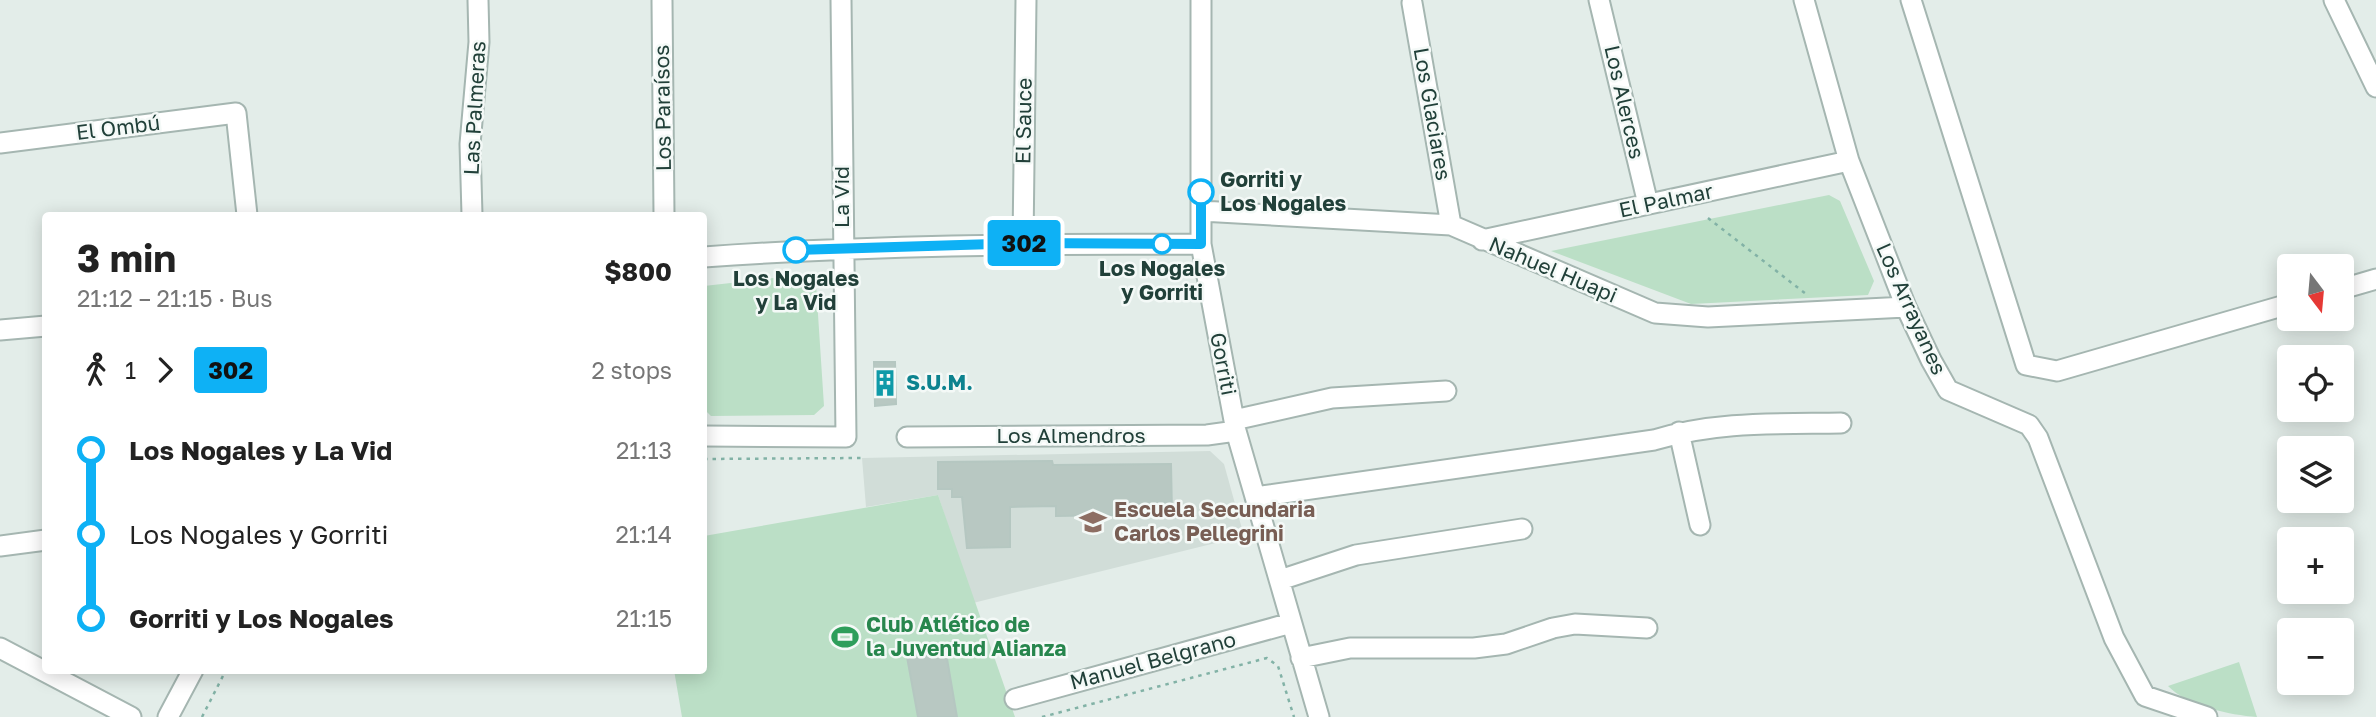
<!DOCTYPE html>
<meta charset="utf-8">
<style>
body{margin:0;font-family:"Golos Text",sans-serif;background:#f2f2f2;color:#222;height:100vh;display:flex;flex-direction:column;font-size:26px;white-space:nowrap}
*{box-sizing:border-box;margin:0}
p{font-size:23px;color:#767676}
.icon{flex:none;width:38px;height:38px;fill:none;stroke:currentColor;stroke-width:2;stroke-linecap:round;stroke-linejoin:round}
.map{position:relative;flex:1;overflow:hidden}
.drawer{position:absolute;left:42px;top:212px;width:665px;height:462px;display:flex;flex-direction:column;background:#fff;border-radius:7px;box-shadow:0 4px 18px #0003}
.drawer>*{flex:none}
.badge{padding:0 14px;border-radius:5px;font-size:24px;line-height:46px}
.needle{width:46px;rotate:164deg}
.tools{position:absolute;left:2277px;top:254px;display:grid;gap:14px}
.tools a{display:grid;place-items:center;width:77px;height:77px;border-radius:7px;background:#fff;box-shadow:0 4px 18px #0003;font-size:35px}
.map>.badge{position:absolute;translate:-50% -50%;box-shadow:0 0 0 4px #fff}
.legs{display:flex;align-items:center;gap:10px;height:77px;padding:0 35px;font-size:23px}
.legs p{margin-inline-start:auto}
.head{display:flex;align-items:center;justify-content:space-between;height:119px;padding:0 35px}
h1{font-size:38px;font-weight:700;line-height:52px}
ul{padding:0 35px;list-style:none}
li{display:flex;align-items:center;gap:24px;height:84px;font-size:26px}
li i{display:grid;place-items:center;width:10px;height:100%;margin:0 9px;background:currentColor}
li i::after{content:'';width:18px;height:18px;margin:-9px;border:5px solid;border-radius:50%;background:#fff}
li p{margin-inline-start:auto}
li:first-child i{background:linear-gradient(#0000 50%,currentColor 0)}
li:last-child i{background:linear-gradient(currentColor 50%,#0000 0)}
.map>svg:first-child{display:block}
</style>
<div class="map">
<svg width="2376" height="717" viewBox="0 0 2376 717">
<rect width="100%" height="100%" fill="#e3ede9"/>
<path fill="#d1ddd8" d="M 1210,451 L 1224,464 L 1244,536 L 973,603 L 938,495 L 866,507 L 862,458 Z"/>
<path fill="#bbdfc6" d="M 1829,195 L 1840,201 L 1874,281 L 1868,295 L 1691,304 L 1551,251 Z
M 809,274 L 816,284 L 824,406 L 814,415 L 711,416 L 704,409 L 704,286 Z
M 938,495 L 1015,717 L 682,717 L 674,670 L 704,670 L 704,536 Z
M 2239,662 L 2257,717 C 2230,715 2187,706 2168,686 Z"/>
<path fill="#b8c8c2" stroke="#b5c7c1" stroke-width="2" d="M 874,362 L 895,362 L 896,404 L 875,406 Z
M 1052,461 L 1053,465 L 1171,464 L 1172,514 L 1056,516 L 1056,506 L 1010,507 L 1010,547 L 967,548 L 962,497 L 952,497 L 952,489 L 938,489 L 938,462 Z
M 905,646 L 945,647 L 957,717 L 918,717 Z"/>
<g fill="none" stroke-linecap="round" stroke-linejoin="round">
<defs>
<path id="minor" d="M 1201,0 L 1201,244 L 1236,431 L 1319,717
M 1599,0 L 1648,204
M 1804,0 L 1849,161 L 1906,307 L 1931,360 L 1948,390 L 2029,425 L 2038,438 L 2114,638 L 2145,696 L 2207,717
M 1911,0 L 2026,365 L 2057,371 L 2289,304
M 2334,0 L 2376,87
M 662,1 L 664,215
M 1412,3 L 1451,225
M 0,143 L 236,113 L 247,215
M 1201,211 L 1451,225 L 1655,313 L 1708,317 L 1906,307
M 472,215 L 470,144 L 479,42 L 478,0
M 1482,240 L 1849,161
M 1023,243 L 1026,0
M 704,257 C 869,245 1034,244 1201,244
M 2342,289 L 2376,279
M 0,330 L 46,326
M 1234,420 L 1332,398 L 1446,391
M 1679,432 L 1700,525
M 704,436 L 846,437 L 841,0
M 907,437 L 1207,435 L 1236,431
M 1255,497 L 1654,440 C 1716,421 1778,424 1841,423
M 0,546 L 46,540
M 1280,580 L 1356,555 L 1522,529
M 0,648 L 131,717
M 1301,658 L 1350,648 L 1474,648 L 1506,644 L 1553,628 L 1575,624 L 1647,628
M 1015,699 L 1291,623
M 168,717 L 193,670"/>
</defs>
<use href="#minor" stroke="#a5b6b1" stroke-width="23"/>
<path stroke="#82b2a6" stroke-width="2.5" stroke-dasharray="3.5 5" stroke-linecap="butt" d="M 1708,218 L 1806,294
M 704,459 L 862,458
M 202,717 L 226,670
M 1042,717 L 1267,658 L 1278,666 L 1294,717"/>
<use href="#minor" stroke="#fff" stroke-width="19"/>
</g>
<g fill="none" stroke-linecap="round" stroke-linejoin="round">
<defs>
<path id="line-1" d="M 796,250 L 1023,243 L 1201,244 L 1201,192"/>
</defs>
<use href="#line-1" stroke="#fff" stroke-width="16"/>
<use href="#line-1" stroke="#0eb1f5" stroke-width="10"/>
</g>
<defs>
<symbol id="building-bare" viewBox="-9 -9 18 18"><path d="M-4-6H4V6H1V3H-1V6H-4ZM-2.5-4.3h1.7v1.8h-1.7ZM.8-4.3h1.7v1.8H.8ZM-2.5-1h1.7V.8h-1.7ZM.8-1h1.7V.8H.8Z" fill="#0f9aa8" stroke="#f4f9f7" stroke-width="2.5" paint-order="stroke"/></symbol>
<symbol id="school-bare" viewBox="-9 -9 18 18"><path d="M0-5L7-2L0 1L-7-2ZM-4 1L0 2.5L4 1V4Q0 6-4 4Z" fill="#8d6e63" stroke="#f4f9f7" stroke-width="2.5" paint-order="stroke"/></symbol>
<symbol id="stadium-bare" viewBox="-9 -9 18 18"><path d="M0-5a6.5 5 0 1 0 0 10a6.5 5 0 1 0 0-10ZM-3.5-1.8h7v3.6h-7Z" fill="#2e9e5b" stroke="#f4f9f7" stroke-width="2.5" paint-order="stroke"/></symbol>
</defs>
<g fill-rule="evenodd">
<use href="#building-bare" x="866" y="364" width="38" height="38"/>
<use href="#school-bare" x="1074" y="503" width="38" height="38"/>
<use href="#stadium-bare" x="826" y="618" width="38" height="38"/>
</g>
<g fill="#fff" stroke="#0eb1f5" stroke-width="3.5">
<circle cx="1201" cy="192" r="12"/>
<circle cx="1162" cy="244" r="9"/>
<circle cx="796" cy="250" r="12"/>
</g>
<g text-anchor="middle" stroke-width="5" stroke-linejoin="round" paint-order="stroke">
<g font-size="21" fill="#214039" stroke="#f4f9f7">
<text transform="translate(1624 102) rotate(77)" y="7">Los Alerces</text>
<text transform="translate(475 108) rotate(-87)" y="7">Las Palmeras</text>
<text transform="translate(663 108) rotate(-91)" y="7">Los Paraísos</text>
<text transform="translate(1432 114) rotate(80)" y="7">Los Glaciares</text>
<text transform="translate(1024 121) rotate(-89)" y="7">El Sauce</text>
<text transform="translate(118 128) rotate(-7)" y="7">El Ombú</text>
<text transform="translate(842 197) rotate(-90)" y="7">La Vid</text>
<text transform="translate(1666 201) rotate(-12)" y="7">El Palmar</text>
<text transform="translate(1553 270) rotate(23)" y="7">Nahuel Huapi</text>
<text transform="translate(1911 309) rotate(66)" y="7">Los Arrayanes</text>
<text transform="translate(1223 364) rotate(79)" y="7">Gorriti</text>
<text x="1071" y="443">Los Almendros</text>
<text transform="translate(1153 661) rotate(-15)" y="7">Manuel Belgrano</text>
</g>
<g font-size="21" font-weight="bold" fill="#214039" stroke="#f4f9f7">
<text x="1220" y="187" text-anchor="start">Gorriti y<tspan x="1220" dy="24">Los Nogales</tspan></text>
<text x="1162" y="276">Los Nogales<tspan x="1162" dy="24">y Gorriti</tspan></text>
<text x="796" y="286">Los Nogales<tspan x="796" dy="24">y La Vid</tspan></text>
</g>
<g font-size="21" font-weight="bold" fill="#0d838f" stroke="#f4f9f7" text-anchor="start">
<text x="906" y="390">S.U.M.</text>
</g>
<g font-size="21" font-weight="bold" fill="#785e54" stroke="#f4f9f7" text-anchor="start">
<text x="1114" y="517">Escuela Secundaria<tspan x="1114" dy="24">Carlos Pellegrini</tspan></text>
</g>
<g font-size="21" font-weight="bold" fill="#27864d" stroke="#f4f9f7" text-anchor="start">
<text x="866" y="632">Club Atlético de<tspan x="866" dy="24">la Juventud Alianza</tspan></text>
</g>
</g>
</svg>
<div class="tools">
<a><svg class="needle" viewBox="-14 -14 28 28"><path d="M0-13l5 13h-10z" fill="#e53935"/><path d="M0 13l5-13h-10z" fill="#767676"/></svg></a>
<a><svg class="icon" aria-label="locate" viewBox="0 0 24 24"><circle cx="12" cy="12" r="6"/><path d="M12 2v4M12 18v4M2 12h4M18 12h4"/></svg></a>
<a><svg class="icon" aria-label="layers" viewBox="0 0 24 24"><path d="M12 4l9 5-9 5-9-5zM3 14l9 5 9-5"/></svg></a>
<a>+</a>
<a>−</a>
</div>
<b class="badge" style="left:1024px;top:243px;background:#0eb1f5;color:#111">302</b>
<section class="drawer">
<div class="head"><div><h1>3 min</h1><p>21:12 – 21:15 · Bus</p></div><b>$800</b></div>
<div class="legs"><svg class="icon" aria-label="walk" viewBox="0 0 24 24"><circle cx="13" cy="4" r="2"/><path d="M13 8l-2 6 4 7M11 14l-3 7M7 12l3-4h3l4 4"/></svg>1<svg class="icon" aria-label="forward" viewBox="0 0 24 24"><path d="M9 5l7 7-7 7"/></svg><b class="badge" style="background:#0eb1f5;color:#111">302</b><p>2 stops</p></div>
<ul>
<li><i style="color:#0eb1f5"></i><b>Los Nogales y La Vid</b><p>21:13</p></li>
<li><i style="color:#0eb1f5"></i><span>Los Nogales y Gorriti</span><p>21:14</p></li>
<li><i style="color:#0eb1f5"></i><b>Gorriti y Los Nogales</b><p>21:15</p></li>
</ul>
</section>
</div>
